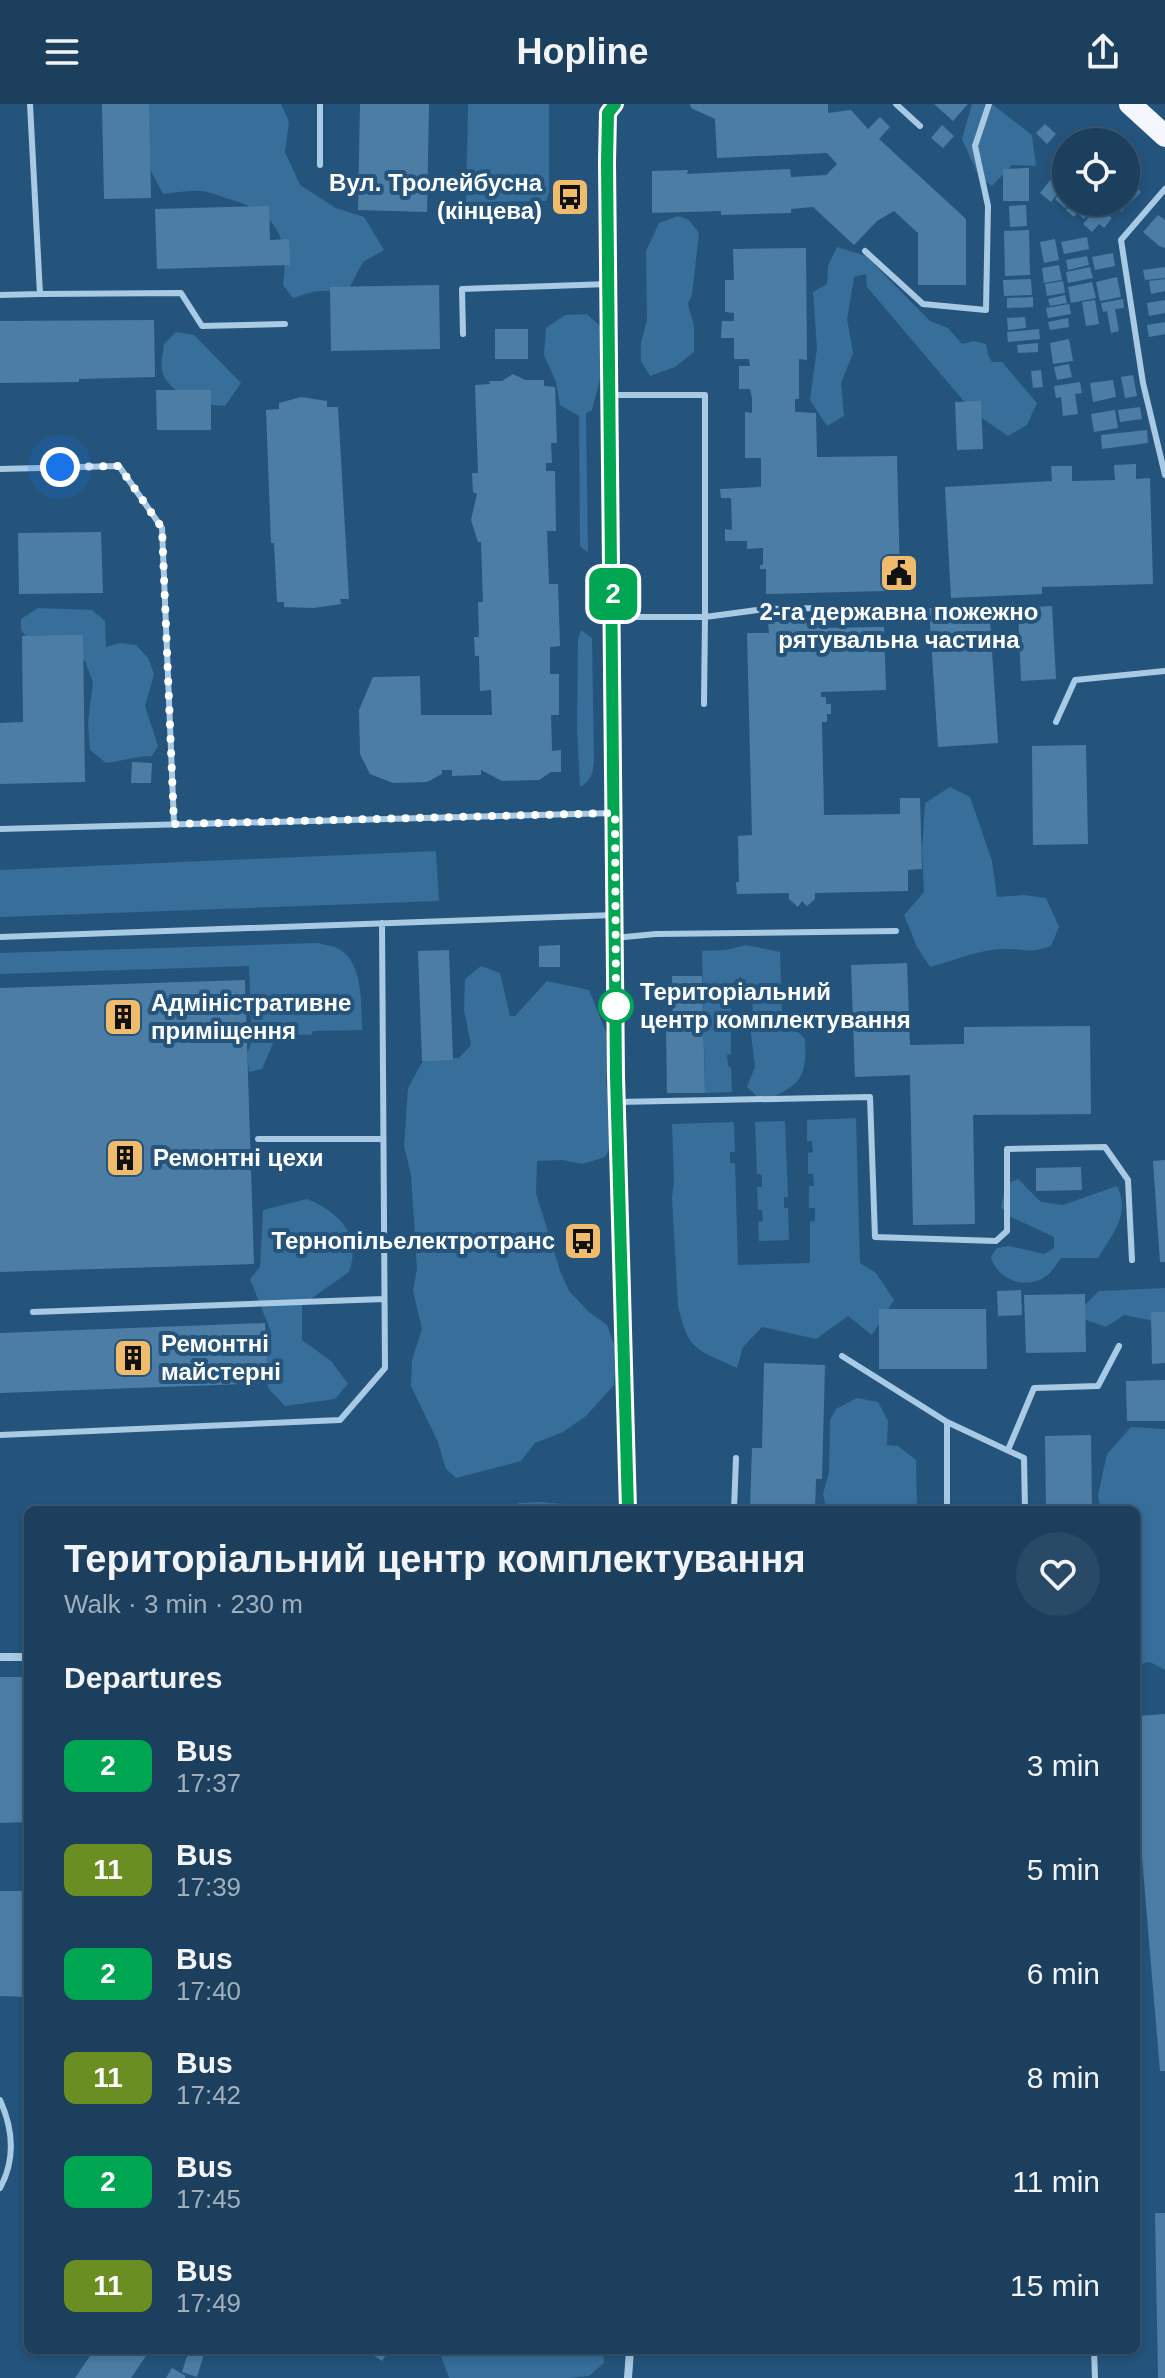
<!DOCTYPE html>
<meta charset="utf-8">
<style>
body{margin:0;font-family:Arial,sans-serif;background:#284a66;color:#f1f3f6;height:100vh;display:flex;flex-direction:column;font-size:30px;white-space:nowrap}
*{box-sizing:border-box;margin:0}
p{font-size:26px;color:#a0afbc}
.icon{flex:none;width:44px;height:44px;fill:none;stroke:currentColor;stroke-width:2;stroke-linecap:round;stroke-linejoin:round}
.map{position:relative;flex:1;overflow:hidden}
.details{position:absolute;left:24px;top:1402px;width:1116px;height:848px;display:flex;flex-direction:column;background:#1b3f5d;border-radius:12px;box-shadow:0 4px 12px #0003,0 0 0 2px #395872}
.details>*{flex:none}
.badge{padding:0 16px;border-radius:12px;font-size:28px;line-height:52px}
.fabs{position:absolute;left:1052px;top:24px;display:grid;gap:16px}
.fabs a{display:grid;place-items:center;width:88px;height:88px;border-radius:50%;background:#1b3f5d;box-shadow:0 4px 12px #0003,0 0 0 2px #395872;font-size:40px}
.you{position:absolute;width:40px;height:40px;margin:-20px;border:6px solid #fff;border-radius:50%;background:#1a73e8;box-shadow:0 0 0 12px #1a73e833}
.map>.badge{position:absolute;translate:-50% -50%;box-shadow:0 0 0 4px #fff}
h2{padding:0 40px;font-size:30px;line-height:72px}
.round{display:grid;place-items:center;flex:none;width:84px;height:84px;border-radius:42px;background:#284a66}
.headline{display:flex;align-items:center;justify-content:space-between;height:136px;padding:0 40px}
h1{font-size:38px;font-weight:700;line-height:60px}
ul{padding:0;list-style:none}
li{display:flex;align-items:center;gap:24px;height:104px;padding:0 40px}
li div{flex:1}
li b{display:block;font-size:30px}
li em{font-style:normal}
li .badge{min-width:88px;font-weight:700;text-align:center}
header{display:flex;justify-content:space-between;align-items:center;height:104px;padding:0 40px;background:#1b3f5d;font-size:36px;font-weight:700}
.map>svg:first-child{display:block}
</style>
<header><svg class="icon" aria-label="menu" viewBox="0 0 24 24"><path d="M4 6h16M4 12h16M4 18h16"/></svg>Hopline<svg class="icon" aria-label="share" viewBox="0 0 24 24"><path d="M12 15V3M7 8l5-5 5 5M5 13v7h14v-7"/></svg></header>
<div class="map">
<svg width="1165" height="2274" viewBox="0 0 1165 2274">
<rect width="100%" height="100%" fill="#24547c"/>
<path fill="#376e9a" d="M 145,0 L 281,0 L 289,18 L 285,48 L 300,81 L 336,104 L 364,113 L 384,146 L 363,158 L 346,190 C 326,184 313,187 293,194 L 283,181 C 289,135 278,109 232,96 C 222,93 211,88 201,87 C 189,86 175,89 163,90 L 152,69 L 139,30 Z
M 468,0 L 549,0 L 549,88 L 546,97 L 466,98 Z
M 972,0 L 992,0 L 1032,31 L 1036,62 L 1012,61 L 992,82 L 979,73 L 962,35 Z
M 678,112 L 689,116 L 699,129 L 692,190 L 688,200 L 694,222 L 694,248 L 675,263 L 650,272 L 641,257 L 641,239 L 647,216 L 646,147 L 659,119 Z
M 837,143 L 866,152 L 930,217 L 948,224 L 962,240 L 974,237 L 986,240 L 988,251 L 992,258 L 1002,258 L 1037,299 L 1027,321 L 1008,332 L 973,308 L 867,183 L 866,170 L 854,173 L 847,215 L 853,249 L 841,279 L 844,312 L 827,322 L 810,296 L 817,244 L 813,188 L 827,180 L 828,162 Z
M 587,210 L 602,224 L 607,248 L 592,306 L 586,309 L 588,449 L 580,442 L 579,312 L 560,301 L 556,278 L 544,251 L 546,224 L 565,211 Z
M 176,228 L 194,231 L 241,279 L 225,302 C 204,302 167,290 162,266 C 161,258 163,248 164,240 Z
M 38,504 L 92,506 L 105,517 L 106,543 L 120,539 L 136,541 L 148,554 L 154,570 L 145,602 L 158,642 L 152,652 C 136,652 122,657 106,659 L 90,646 L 88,619 L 93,578 L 85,557 L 66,540 L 35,544 L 21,526 L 21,515 Z
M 581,526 L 592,534 L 594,656 C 593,669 592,676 580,683 L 577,623 L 578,536 Z
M 950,683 L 970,693 L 992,757 L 997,793 L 1024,791 L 1046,794 L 1059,823 L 1051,842 C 1027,850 1029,845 1006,845 C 982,844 954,857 930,863 L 917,843 L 904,811 L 924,788 L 922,746 L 925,699 Z
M 436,747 L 439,797 L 0,813 L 0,766 Z
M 318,839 C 324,841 331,841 337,844 C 364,857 361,901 362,926 L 313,927 L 311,931 L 277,930 L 262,965 L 249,968 L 247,950 L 255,929 L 252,929 L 249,862 L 0,870 L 0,849 Z
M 746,841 L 780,848 L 782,910 L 778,910 L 778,913 L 784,914 L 805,935 C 807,978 799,980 763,998 L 747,983 L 755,963 L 750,921 L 753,918 L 752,891 L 741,873 L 730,881 L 731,910 L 726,910 L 727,921 L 731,922 L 731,950 L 727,951 L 728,962 L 731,963 L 732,988 L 705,989 L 702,847 L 726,846 Z
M 481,862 L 500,869 L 510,912 L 515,912 L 547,877 L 589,886 L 610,938 L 606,978 L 616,1034 L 605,1053 L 583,1060 L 562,1056 L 537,1057 L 536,1089 L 560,1167 L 569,1187 L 589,1208 L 607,1221 L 617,1249 L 614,1281 L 586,1312 L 563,1328 L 535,1339 L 521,1357 L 456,1374 L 446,1365 L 438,1338 L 411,1282 L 412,1256 L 422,1225 L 413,1187 L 417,1165 L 411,1071 L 404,1042 L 408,984 L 424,955 L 459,954 L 471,941 L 464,906 L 465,875 Z
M 856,1014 L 860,1159 L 876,1169 L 894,1196 L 872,1231 L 848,1212 L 816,1235 L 762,1223 L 743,1243 L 737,1264 C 695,1244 689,1248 678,1202 L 672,1093 L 674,1079 L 672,1020 L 734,1018 L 735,1048 L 730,1048 L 730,1059 L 735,1059 L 738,1161 L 810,1159 L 810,1118 L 815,1117 L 815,1104 L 809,1104 L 809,1082 L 814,1082 L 813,1070 L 808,1070 L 808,1049 L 813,1048 L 812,1037 L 807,1037 L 807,1016 Z
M 785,1017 L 788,1093 L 784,1093 L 784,1104 L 788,1104 L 789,1136 L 759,1137 L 758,1118 L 763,1117 L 762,1106 L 758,1106 L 757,1083 L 762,1083 L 762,1071 L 757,1070 L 755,1018 Z
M 1018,1075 L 1041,1098 L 1063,1101 L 1117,1082 C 1131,1111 1112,1130 1098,1154 L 1061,1154 C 1057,1159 1054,1165 1049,1170 C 1029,1187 998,1178 991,1153 L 997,1144 L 1009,1142 L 1044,1150 L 1054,1144 L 1054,1133 L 1009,1112 L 1001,1103 L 1006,1080 Z
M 307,1095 C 339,1108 362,1131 349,1168 L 302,1201 L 302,1236 L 331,1257 L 348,1280 L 335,1295 L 285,1302 L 268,1284 L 265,1258 L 271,1228 L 250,1175 L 260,1163 L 263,1106 Z
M 1165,1184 L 1165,1216 L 1159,1218 L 1124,1211 L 1106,1223 L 1083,1215 L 1082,1204 L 1099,1187 Z
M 857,1294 L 878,1298 L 888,1317 L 887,1341 L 898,1342 L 916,1356 L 917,1406 L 827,1406 L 823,1390 L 829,1368 L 830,1316 L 836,1305 Z
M 1131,1323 L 1165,1325 L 1165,1566 L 1150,1558 L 1136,1561 L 1136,1406 L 1100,1406 L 1098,1391 L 1107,1350 Z
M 540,1398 L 596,1403 L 598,1406 L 516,1406 L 518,1399 Z
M 439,2246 L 603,2246 L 604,2259 L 589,2272 L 568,2274 L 449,2274 Z"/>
<path fill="#4c7ea5" d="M 102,0 L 149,0 L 151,94 L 104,95 Z
M 360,0 L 429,0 L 427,108 L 358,106 Z
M 690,0 L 828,0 L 828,9 L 851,6 L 868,25 L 880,13 L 890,23 L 879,35 L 966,115 L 966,181 L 918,181 L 918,129 L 894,107 L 877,117 L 854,141 L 813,103 L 791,105 L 791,109 L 721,111 L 721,107 L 652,109 L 652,67 L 688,66 L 687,70 L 790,65 L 791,73 L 826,71 L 837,60 L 827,49 L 717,54 L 715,15 L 691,4 Z
M 934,0 L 968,0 L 953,17 Z
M 1045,20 L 1056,30 L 1047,40 L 1036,29 Z
M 942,21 L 954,32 L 943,44 L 931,34 Z
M 1029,64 L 1029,97 L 1003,97 L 1003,65 Z
M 1055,70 L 1066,78 L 1051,98 L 1040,89 Z
M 1129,77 L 1141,88 L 1121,108 L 1111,98 L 1126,98 L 1126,80 Z
M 1066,81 L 1066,98 L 1070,98 L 1065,104 L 1055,95 Z
M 554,83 L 566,83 L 568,106 L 556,107 Z
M 1072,98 L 1091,98 L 1095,101 L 1084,115 L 1077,109 L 1074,113 L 1066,106 Z
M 1026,101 L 1027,122 L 1010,123 L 1009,102 Z
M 269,102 L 270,136 L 289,135 L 290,161 L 157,165 L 155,105 Z
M 1098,102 L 1112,114 L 1104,124 L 1099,120 L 1092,128 L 1083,120 Z
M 1158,111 L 1165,116 L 1165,144 L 1159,142 L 1143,128 Z
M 1029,126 L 1030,171 L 1005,172 L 1004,127 Z
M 1087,133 L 1089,145 L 1064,150 L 1061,138 Z
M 1055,135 L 1059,156 L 1044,159 L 1040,138 Z
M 806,144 L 807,256 L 799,255 L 799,295 L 795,295 L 795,308 L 816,309 L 817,353 L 897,352 L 900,474 L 885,474 L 886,487 L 766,490 L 766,465 L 760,465 L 760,461 L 763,461 L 763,444 L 747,445 L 747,437 L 725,437 L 725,425 L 732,426 L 731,394 L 721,394 L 720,385 L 761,383 L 761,354 L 745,354 L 745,308 L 752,309 L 752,294 L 750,285 L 739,285 L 739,262 L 750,262 L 749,255 L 734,255 L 734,234 L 721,234 L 722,217 L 734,217 L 734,209 L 725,208 L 725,176 L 734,176 L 733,145 Z
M 1113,149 L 1115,162 L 1095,166 L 1092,153 Z
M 1087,152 L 1089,161 L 1068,166 L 1066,156 Z
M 1059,161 L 1062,176 L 1044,179 L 1042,164 Z
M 1090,163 L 1093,174 L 1068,179 L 1066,168 Z
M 1165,163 L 1165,174 L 1145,176 L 1143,166 Z
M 1117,173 L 1121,193 L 1100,197 L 1096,178 Z
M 1031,175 L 1032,191 L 1004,192 L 1003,176 Z
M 1165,175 L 1165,187 L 1151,190 L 1149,177 Z
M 1063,177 L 1065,189 L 1047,192 L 1045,180 Z
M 1092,178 L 1096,194 L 1071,199 L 1068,183 Z
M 439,181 L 440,245 L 331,247 L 330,183 Z
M 1065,191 L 1067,199 L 1050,202 L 1048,195 Z
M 1033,193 L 1033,203 L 1007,204 L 1007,194 Z
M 1123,195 L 1124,204 L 1115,205 L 1119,227 L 1111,229 L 1107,207 L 1103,208 L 1101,199 Z
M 1095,196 L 1099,220 L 1086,222 L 1082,198 Z
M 1165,196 L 1165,209 L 1149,212 L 1147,199 Z
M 1069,200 L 1071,210 L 1048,214 L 1046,204 Z
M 1025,213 L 1026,224 L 1008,226 L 1007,214 Z
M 1068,214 L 1069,223 L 1050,226 L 1048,218 Z
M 154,216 L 155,273 L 79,275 L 79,278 L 0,279 L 0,217 Z
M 1165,218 L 1165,230 L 1149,233 L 1147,221 Z
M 495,225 L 528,225 L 528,255 L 495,255 Z
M 1039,225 L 1040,235 L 1008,238 L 1007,228 Z
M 1069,235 L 1073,257 L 1053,260 L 1050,239 Z
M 1038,239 L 1038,248 L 1018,249 L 1017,241 Z
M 1069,260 L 1072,273 L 1057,276 L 1054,263 Z
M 1041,266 L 1043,283 L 1033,284 L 1031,267 Z
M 513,270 L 525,276 L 544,276 L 544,282 L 555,283 L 557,339 L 551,339 L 552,359 L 546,359 L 546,367 L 555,367 L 556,427 L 547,427 L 549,480 L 558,480 L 560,542 L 550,543 L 550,570 L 559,570 L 559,611 L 551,611 L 552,647 L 561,646 L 561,668 L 551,668 L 539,676 L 502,677 L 481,666 L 481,671 L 452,672 L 452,666 L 442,666 L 442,670 L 427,678 L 393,679 L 370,670 L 360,650 L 359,606 L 373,573 L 420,572 L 421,611 L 492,611 L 491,586 L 480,587 L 479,552 L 475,552 L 474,533 L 479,533 L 478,498 L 483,498 L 481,438 L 478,438 L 471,416 L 477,390 L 473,388 L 472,369 L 478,369 L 475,281 L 490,280 L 489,277 L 502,277 Z
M 1133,271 L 1137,292 L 1125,294 L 1121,273 Z
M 1113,276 L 1116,293 L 1093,298 L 1090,279 Z
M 1080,278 L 1082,289 L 1075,290 L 1078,310 L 1063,312 L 1061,293 L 1056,294 L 1054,282 Z
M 156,286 L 211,286 L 211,326 L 157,326 Z
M 301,293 L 327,297 L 327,303 L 338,303 L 349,495 L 340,495 L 341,500 L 313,504 L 284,503 L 284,498 L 277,498 L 274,439 L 271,439 L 266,306 L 279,305 L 279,299 Z
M 981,297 L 983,345 L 957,346 L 955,298 Z
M 1140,303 L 1142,315 L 1120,318 L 1118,306 Z
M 1115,306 L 1118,324 L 1094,328 L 1091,310 Z
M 1147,326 L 1148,339 L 1102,345 L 1101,331 Z
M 1136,360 L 1136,375 L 1150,374 L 1153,480 L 1042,483 L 1042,490 L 951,494 L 945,383 L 1052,377 L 1051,362 L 1072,362 L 1072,377 L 1115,376 L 1114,361 Z
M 101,428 L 103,489 L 19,490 L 18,429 Z
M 989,501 L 998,639 L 938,643 L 929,504 Z
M 1052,502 L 1056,575 L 1021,577 L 1018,504 Z
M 817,517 L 818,524 L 884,523 L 886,586 L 821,588 L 821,593 L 826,593 L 826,600 L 831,600 L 831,610 L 827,610 L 827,618 L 822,618 L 824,711 L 900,710 L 900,694 L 920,694 L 922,765 L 908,766 L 908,787 L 815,789 L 815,795 L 807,802 L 802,797 L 798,803 L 789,795 L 789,789 L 737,790 L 736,778 L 739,778 L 738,732 L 752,731 L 747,529 L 769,529 L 768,518 Z
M 83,531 L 85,678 L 0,680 L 0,619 L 23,618 L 22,532 Z
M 1086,641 L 1088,740 L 1033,741 L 1032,642 Z
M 132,658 L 152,659 L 151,679 L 131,679 Z
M 560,841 L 560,863 L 539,863 L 539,842 Z
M 449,846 L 453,956 L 422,957 L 418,847 Z
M 907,859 L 910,941 L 964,940 L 964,923 L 1090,922 L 1091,1010 L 973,1011 L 975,1120 L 913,1121 L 910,971 L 855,973 L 851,861 Z
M 672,872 L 702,872 L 705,989 L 667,989 L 666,923 L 673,923 Z
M 245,876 L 254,1160 L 0,1168 L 0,884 Z
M 1165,1056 L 1165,1158 L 1160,1158 L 1153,1057 Z
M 1081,1063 L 1082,1086 L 1036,1087 L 1036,1064 Z
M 569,1125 L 581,1125 L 582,1151 L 569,1151 Z
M 1021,1186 L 1022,1211 L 998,1212 L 997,1187 Z
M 1085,1190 L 1086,1248 L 1026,1249 L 1024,1191 Z
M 879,1205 L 986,1205 L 987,1265 L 879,1265 Z
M 1151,1208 L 1165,1208 L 1165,1259 L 1152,1260 Z
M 265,1219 L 268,1279 L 0,1289 L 0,1229 Z
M 764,1259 L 825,1261 L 822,1375 L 816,1375 L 815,1406 L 750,1406 L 752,1344 L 762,1344 Z
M 1165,1276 L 1165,1317 L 1127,1317 L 1126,1277 Z
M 1091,1331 L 1092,1406 L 1046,1406 L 1045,1332 Z
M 442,1400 L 442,1406 L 414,1406 L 414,1401 Z
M 0,1573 L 27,1573 L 28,1718 L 0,1719 Z
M 1165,1610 L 1165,1967 L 1160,1967 L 1136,1683 L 1136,1612 Z
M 0,1787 L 23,1787 L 23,1858 L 28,1858 L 28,1893 L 0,1892 Z
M 1155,2109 L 1165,2109 L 1165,2274 L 1158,2274 Z
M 94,2246 L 150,2246 L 131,2274 L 75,2274 Z
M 189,2246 L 204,2250 L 197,2273 L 182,2268 Z
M 365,2246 L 389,2246 L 382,2257 Z
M 172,2264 L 186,2272 L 185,2274 L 166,2274 Z"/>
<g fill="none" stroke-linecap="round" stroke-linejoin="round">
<path stroke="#a8cae5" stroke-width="6" d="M 896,0 L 920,22
M 320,61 L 320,0
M 1165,85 L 1121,136 L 1143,279 L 1165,371
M 865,147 L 923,200 L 986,206 L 988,102 L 975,42 L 989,0
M 40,190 L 181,189 L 202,222 L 285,220
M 0,191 L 40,190 L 30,0
M 463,230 L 462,185 L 609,180
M 610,291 L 705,291 L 705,513 L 613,513
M 0,365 L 119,362 L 162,424 L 174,720
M 704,600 L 705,513 L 765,505 L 885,503
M 1056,618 L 1075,576 L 1165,567
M 0,725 L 615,709
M 0,833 L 615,811
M 614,834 L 656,830 L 896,827
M 617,998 L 870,993 L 875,1133 L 996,1137 L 1007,1127 L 1007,1045 L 1105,1043 L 1128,1076 L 1132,1156
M 258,1035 L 383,1035
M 33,1208 L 384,1195
M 842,1252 L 947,1318
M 0,1331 L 340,1316 L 385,1264 L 382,819
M 1008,1346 L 1034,1284 L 1098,1282 L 1119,1242
M 734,1406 L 736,1354
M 947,1406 L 947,1318 L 1024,1354 L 1025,1406
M 0,1996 C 13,2025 16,2055 0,2084
M 1094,2246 L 1095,2274"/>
<path stroke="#a8cae5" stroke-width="8" d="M 608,0 L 615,709 L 614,834 L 628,1406
M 0,1553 L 28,1553
M 628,2274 L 630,2246"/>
<path stroke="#f4f8fe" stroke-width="22" d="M 1130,0 L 1165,32"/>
</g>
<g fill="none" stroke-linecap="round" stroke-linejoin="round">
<defs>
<path id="line" d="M 615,0 L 608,9 L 607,58 L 616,972 L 628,1406"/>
</defs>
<use href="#line" stroke="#fff" stroke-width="18"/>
<use href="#line" stroke="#00a651" stroke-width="12"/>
<path stroke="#fff" stroke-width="8" stroke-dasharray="0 14.4" d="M 60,363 L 119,362 L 162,424 L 174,720 L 615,709 L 616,902"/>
</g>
<defs>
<symbol id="bus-square" viewBox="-11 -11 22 22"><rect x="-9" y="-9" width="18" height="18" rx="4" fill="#f0bb6b" stroke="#24547c"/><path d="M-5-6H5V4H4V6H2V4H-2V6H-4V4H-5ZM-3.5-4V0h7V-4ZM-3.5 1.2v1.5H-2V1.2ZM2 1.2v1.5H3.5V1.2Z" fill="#111"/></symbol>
<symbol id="civic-square" viewBox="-11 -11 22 22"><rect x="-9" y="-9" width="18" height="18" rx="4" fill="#f0bb6b" stroke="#24547c"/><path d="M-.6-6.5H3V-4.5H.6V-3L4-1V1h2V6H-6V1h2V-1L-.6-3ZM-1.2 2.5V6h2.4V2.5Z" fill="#111"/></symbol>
<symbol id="building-square" viewBox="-11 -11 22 22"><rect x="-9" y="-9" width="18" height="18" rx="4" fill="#f0bb6b" stroke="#24547c"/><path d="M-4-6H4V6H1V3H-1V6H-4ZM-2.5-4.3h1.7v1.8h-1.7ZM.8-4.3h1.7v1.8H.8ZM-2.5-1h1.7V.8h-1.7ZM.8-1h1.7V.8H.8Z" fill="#111"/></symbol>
</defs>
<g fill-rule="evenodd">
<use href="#bus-square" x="548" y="71" width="44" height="44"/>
<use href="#civic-square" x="877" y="447" width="44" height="44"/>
<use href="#building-square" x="101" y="891" width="44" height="44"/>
<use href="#building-square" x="103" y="1032" width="44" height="44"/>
<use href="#bus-square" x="561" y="1115" width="44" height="44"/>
<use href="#building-square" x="111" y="1232" width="44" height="44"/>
</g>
<circle fill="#fff" stroke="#00a651" stroke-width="4" cx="616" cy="902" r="16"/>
<g text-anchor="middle" stroke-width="8" stroke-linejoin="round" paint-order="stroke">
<g font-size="24" font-weight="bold" fill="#fff" stroke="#24547c" text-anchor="start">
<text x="542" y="87" text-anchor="end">Вул. Тролейбусна<tspan x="542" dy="28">(кінцева)</tspan></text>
<text x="899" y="516" text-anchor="middle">2-га державна пожежно<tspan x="899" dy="28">рятувальна частина</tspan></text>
<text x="151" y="907">Адміністративне<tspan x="151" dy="28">приміщення</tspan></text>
<text x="153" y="1062">Ремонтні цехи</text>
<text x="555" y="1145" text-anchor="end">Тернопільелектротранс</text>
<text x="161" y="1248">Ремонтні<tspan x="161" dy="28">майстерні</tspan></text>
</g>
<g font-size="24" font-weight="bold" fill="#fff" stroke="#24547c" text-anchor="start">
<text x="640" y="896">Територіальний<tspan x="640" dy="28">центр комплектування</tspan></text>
</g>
</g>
</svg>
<div class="fabs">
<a><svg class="icon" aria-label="locate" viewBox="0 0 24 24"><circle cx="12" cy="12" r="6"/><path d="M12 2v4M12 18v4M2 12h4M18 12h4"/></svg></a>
</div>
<div class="you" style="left:60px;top:363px"></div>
<b class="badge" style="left:613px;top:490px;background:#00a651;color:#fff">2</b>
<section class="details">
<div class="headline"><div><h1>Територіальний центр комплектування</h1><p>Walk · 3 min · 230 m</p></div><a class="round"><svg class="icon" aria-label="heart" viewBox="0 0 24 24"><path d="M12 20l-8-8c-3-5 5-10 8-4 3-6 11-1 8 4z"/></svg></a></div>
<h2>Departures</h2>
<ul>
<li><span class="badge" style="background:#00a651;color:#fff">2</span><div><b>Bus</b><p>17:37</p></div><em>3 min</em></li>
<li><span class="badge" style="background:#6b8e23;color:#fff">11</span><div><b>Bus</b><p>17:39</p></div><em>5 min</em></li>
<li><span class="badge" style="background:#00a651;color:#fff">2</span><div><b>Bus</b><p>17:40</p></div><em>6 min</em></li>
<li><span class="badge" style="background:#6b8e23;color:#fff">11</span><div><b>Bus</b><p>17:42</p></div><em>8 min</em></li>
<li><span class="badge" style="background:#00a651;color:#fff">2</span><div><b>Bus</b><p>17:45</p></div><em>11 min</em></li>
<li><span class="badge" style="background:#6b8e23;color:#fff">11</span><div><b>Bus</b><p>17:49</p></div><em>15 min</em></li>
</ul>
</section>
</div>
